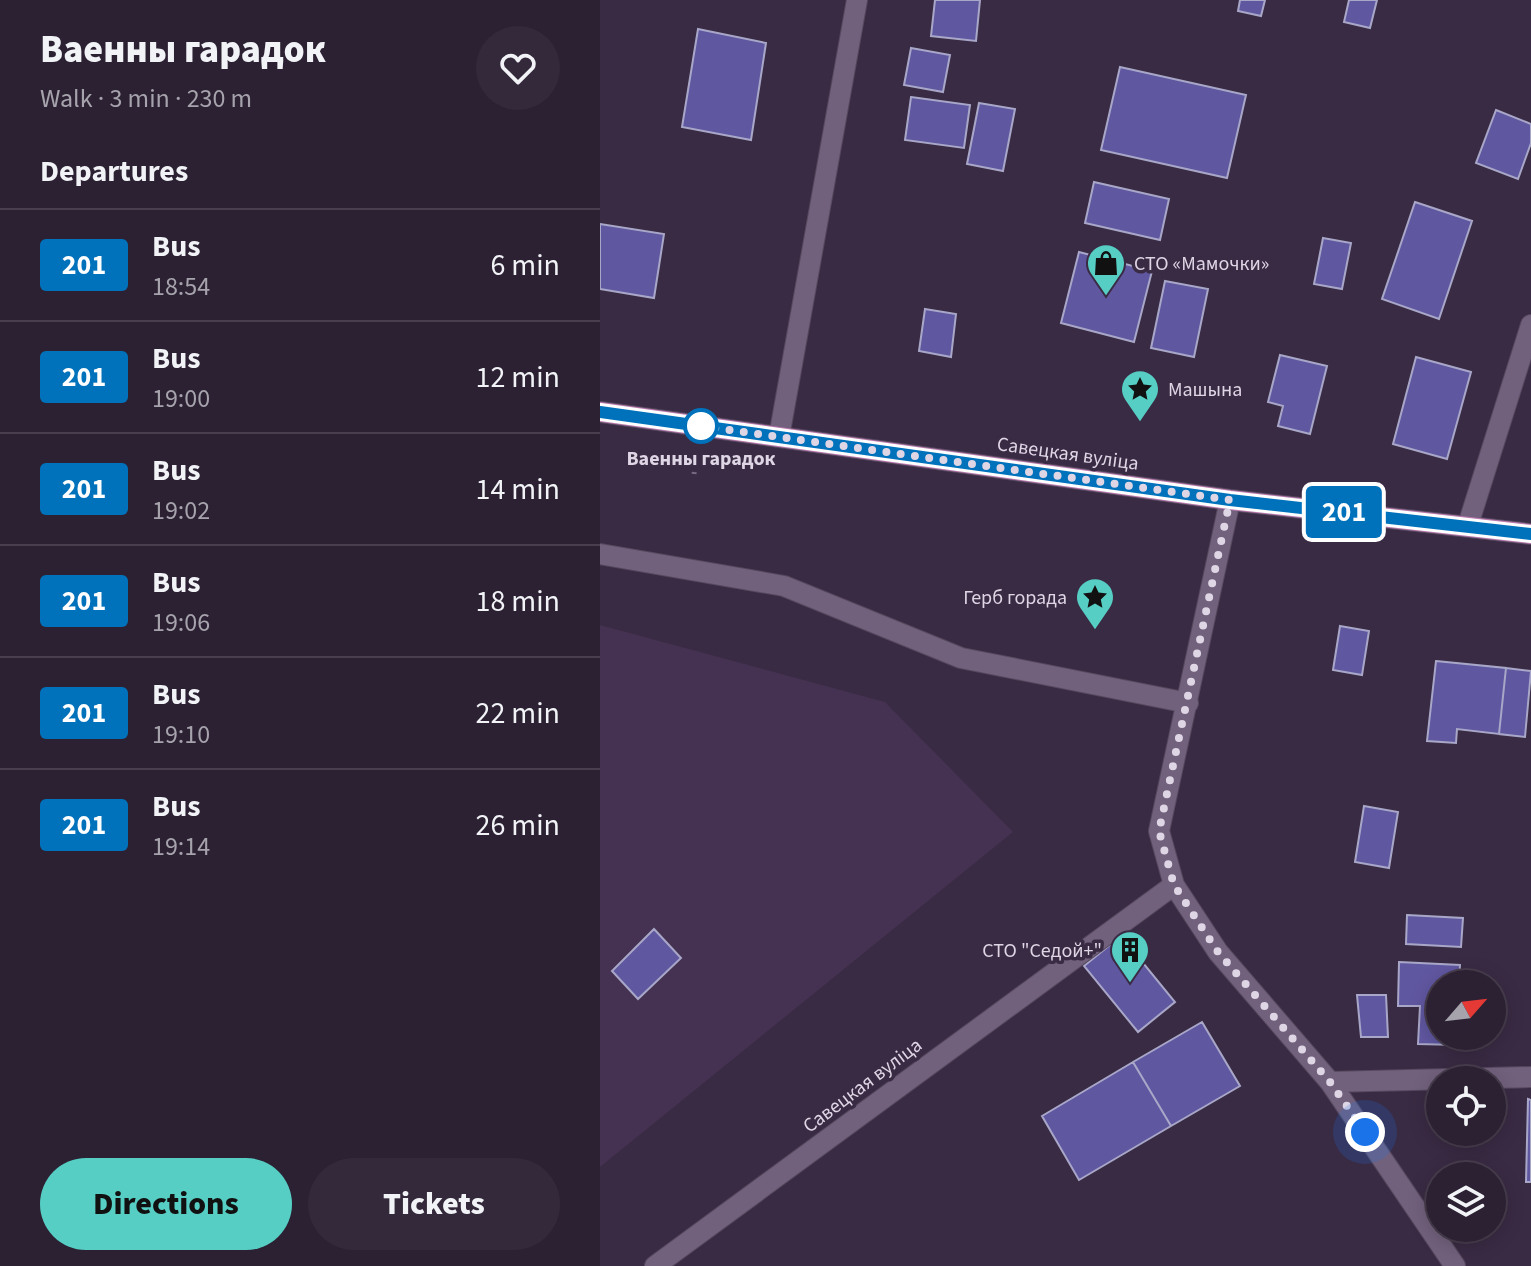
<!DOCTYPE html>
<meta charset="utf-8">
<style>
body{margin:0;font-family:"Source Sans 3",sans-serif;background:#34283b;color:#f1f3f6;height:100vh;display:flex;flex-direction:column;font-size:30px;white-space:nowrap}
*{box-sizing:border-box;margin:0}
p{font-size:26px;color:#a6a3ac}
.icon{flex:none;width:44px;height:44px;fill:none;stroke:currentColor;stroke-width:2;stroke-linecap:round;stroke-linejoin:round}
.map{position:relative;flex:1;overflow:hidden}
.drawer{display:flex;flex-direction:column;background:#2c2033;width:600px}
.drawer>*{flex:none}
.badge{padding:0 16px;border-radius:6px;font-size:28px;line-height:52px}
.needle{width:52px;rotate:62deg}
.fabs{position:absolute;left:826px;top:970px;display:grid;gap:16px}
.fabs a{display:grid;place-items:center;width:80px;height:80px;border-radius:50%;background:#2c2033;box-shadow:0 4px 20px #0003,0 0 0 2px #483e4e;font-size:40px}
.you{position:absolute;width:40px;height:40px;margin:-20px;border:6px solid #fff;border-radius:50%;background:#1a73e8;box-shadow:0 0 0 12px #1a73e833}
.map>.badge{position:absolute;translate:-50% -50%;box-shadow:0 0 0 4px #fff}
h2{padding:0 40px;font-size:30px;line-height:72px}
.round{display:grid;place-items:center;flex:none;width:84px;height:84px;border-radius:42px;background:#34283b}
.headline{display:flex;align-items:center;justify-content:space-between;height:136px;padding:0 40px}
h1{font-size:38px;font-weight:800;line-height:60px}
.action{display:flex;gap:16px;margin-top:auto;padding:16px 40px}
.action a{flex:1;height:92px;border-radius:48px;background:#56cec4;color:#111;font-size:32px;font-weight:800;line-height:92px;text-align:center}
.action a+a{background:#34283b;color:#f1f3f6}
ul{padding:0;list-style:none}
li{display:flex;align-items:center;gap:24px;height:112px;padding:0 40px;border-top:2px solid #483e4e}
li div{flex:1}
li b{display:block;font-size:30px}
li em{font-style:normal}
li .badge{min-width:88px;font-weight:700;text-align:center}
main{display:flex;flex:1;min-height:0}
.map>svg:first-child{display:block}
</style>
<main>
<section class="drawer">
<div class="headline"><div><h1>Ваенны гарадок</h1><p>Walk · 3 min · 230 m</p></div><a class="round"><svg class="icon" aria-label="heart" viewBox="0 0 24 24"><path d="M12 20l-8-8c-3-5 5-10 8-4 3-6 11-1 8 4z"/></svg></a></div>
<h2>Departures</h2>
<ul>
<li><span class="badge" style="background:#0072bc;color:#fff">201</span><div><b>Bus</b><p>18:54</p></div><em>6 min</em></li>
<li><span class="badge" style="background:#0072bc;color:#fff">201</span><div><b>Bus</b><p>19:00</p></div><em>12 min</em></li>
<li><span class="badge" style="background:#0072bc;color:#fff">201</span><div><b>Bus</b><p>19:02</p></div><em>14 min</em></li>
<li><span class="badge" style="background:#0072bc;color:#fff">201</span><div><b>Bus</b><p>19:06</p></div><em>18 min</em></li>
<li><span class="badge" style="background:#0072bc;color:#fff">201</span><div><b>Bus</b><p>19:10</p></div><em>22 min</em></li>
<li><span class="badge" style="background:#0072bc;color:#fff">201</span><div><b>Bus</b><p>19:14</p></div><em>26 min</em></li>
</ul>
<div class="action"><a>Directions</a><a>Tickets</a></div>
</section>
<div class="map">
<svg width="931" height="1266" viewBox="0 0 931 1266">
<rect width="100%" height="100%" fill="#3a2b44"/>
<path fill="#453151" d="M 0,625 L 285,702 L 413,832 L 0,1167 Z"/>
<path fill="#6057a1" stroke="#a8a7c8" stroke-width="2" d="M 335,0 L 380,0 L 376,41 L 331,36 Z
M 640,0 L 665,0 L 661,16 L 638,11 Z
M 749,0 L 777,0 L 770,28 L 744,22 Z
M 98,29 L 166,43 L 151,140 L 82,127 Z
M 311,48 L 350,55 L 343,92 L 304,85 Z
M 520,67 L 646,95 L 627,178 L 501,150 Z
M 311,97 L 370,105 L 364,148 L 305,140 Z
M 379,103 L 415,109 L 403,171 L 367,164 Z
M 896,110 L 931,124 L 931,143 L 918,179 L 876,163 Z
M 494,182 L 569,199 L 560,240 L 485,223 Z
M 815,202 L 872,221 L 839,319 L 782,299 Z
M 0,224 L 64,234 L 54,298 L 0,289 Z
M 723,238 L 751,243 L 742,289 L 714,284 Z
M 479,252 L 552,271 L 534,342 L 461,323 Z
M 565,281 L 608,289 L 594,357 L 551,348 Z
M 325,309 L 356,314 L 351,357 L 319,351 Z
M 680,355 L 727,366 L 710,434 L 678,426 L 683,406 L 668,402 Z
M 816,357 L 871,372 L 847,459 L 793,444 Z
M 740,626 L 769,631 L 762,675 L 733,670 Z
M 836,661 L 906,668 L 899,734 L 857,729 L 856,743 L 827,741 Z
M 906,668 L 931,671 L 925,737 L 899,734 Z
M 764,806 L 798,812 L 789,868 L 755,862 Z
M 807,915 L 863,918 L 861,947 L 806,944 Z
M 54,929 L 81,958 L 38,999 L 12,971 Z
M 521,936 L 575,1002 L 538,1032 L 484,966 Z
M 799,962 L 860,965 L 859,984 L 840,984 L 840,1036 L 858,1036 L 857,1045 L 818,1044 L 820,1006 L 798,1006 Z
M 757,995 L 786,995 L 788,1037 L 761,1037 Z
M 602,1022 L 640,1086 L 571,1126 L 533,1062 Z
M 533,1062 L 571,1126 L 479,1180 L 442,1116 Z
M 928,1099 L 931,1100 L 931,1182 L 926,1182 Z"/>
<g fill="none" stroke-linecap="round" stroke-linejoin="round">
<defs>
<path id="minor" d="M 179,437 L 257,0
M 630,500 L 559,831 L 574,885 L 618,952 L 730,1082 L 855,1266
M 868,525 L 931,325
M 0,554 L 184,586 L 361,658 L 588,703
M 730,1082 L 931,1077
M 55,1266 L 574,885"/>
<path id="major" d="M 0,412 L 630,500 L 931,534"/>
</defs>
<use href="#minor" stroke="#56495e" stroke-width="22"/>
<use href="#major" stroke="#56495e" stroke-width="22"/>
<path stroke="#76697f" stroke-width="5" stroke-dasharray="2 6" stroke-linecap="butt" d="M 94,474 L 97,451"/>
<use href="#minor" stroke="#72617d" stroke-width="20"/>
<use href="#major" stroke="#b879ae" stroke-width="20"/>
</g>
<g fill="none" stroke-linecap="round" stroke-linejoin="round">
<defs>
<path id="line" d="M 0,412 L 630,500 L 931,534"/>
</defs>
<use href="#line" stroke="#fff" stroke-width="18"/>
<use href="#line" stroke="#0072bc" stroke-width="12"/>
<path stroke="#ded5e5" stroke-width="8" stroke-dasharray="0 14.4" d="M 101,426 L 630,500 L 559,831 L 574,885 L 618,952 L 730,1082 L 765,1132"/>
</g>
<defs>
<symbol id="shop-pin" viewBox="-11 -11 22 30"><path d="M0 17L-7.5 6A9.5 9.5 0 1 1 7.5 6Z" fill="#56cec4" stroke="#3a2b44"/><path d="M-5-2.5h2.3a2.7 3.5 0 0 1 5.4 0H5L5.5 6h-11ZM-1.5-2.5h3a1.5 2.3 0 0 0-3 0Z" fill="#111"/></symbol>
<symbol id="sight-pin" viewBox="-11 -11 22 30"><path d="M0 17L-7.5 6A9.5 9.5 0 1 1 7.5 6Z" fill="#56cec4" stroke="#3a2b44"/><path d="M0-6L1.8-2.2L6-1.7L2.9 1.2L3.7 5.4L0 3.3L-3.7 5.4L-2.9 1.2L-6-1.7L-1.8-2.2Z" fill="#111"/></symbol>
<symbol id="building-pin" viewBox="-11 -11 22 30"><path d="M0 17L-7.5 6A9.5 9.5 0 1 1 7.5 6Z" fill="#56cec4" stroke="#3a2b44"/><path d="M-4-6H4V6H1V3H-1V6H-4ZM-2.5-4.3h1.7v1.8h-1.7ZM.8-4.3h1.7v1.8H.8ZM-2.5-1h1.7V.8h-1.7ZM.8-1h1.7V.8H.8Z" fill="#111"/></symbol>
</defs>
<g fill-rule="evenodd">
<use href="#shop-pin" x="484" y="241" width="44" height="60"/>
<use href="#sight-pin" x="518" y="367" width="44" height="60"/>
<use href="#sight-pin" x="473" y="575" width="44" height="60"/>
<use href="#building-pin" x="508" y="928" width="44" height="60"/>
</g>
<circle fill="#fff" stroke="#0072bc" stroke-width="4" cx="101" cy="426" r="16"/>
<g text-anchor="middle" stroke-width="7" stroke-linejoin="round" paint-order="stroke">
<g font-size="20" fill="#ded5e5" stroke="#3a2b44" text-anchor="start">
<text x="534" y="270">СТО «Мамочки»</text>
<text x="568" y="396">Машына</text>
<text x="467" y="604" text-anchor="end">Герб горада</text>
<text x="502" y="957" text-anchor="end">СТО "Седой+"</text>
</g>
<g font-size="20" fill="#ded5e5" stroke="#3a2b44">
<text transform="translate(468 453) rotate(8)" y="7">Савецкая вуліца</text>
<text transform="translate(262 1085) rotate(-37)" y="7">Савецкая вуліца</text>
</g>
<g font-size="20" font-weight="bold" fill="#ded5e5" stroke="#3a2b44">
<text x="101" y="465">Ваенны гарадок</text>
</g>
</g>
</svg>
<div class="fabs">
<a><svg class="needle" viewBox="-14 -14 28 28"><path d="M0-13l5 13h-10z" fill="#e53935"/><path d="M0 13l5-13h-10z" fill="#a6a3ac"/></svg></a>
<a><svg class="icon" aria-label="locate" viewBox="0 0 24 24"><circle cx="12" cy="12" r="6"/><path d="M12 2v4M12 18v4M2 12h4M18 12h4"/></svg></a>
<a><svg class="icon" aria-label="layers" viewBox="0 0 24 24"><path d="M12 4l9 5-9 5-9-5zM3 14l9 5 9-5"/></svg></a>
</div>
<div class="you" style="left:765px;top:1132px"></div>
<b class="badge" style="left:744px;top:512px;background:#0072bc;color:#fff">201</b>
</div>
</main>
